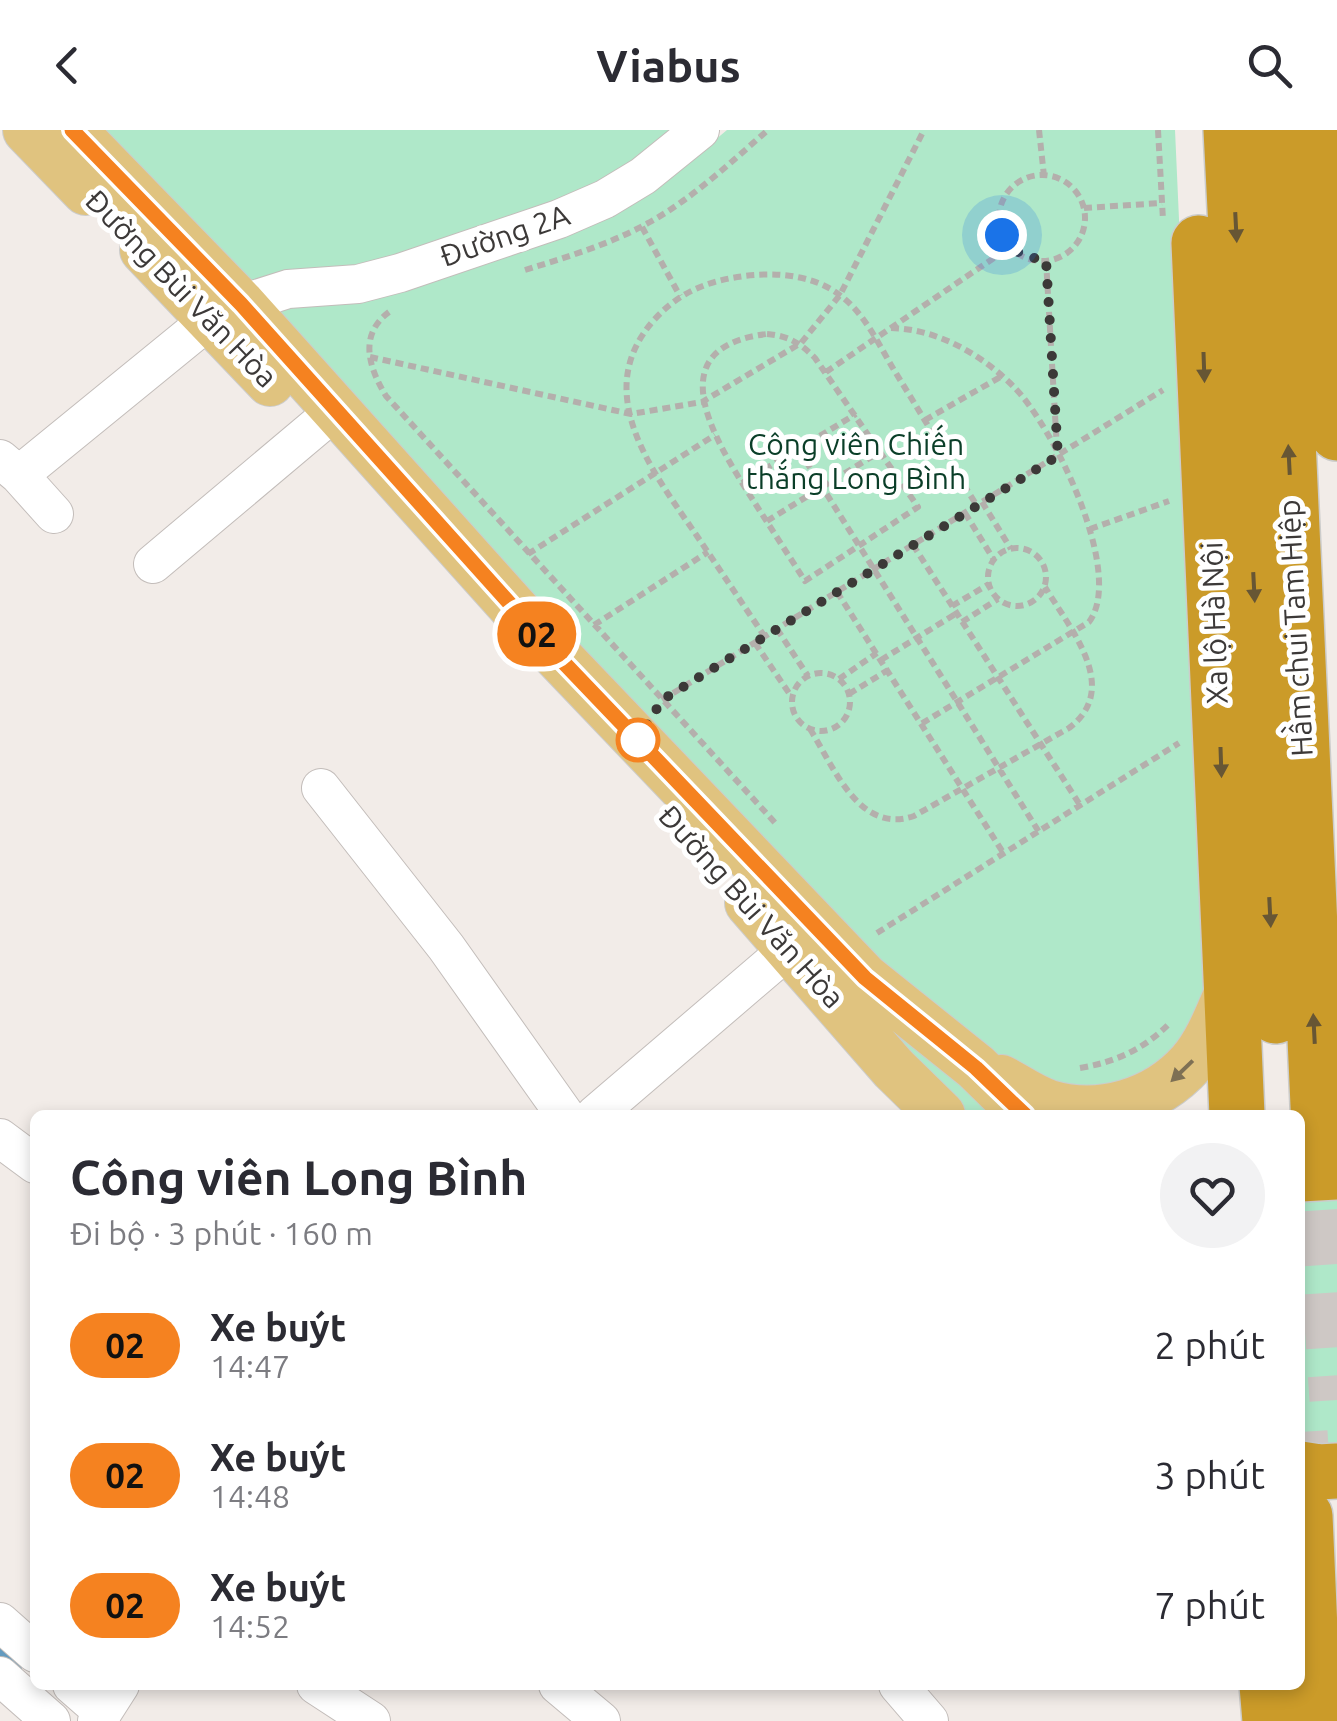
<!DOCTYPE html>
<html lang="vi">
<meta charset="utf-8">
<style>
body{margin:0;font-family:Ubuntu,sans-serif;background:#f2f2f3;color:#2b2b33;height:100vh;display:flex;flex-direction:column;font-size:38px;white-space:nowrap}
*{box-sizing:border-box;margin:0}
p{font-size:32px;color:#7c7c81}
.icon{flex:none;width:55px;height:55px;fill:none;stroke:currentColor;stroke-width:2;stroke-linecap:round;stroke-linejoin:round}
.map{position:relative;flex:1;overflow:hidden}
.side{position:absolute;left:30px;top:980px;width:1275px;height:580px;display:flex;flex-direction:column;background:#fff;border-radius:15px;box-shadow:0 5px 15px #0003}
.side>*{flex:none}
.badge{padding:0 20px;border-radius:32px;font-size:35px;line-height:65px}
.you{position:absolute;width:50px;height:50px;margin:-25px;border:8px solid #fff;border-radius:50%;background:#1a73e8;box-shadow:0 0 0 15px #1a73e833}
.map>.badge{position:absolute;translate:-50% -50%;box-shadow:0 0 0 5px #fff}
.round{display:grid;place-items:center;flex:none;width:105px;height:105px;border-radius:52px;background:#f2f2f3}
.headline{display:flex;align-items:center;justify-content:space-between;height:170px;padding:0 40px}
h1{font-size:48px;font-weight:600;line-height:75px}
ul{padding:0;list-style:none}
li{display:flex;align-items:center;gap:30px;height:130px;padding:0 40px}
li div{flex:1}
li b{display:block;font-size:38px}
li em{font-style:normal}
li .badge{min-width:110px;font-weight:700;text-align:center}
header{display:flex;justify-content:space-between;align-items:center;height:130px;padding:0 40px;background:#fff;font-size:45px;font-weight:600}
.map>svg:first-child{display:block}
</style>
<header><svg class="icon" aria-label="back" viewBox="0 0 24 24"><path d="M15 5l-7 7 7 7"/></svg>Viabus<svg class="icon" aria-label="search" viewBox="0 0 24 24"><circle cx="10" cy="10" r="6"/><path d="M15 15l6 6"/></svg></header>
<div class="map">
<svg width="1337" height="1591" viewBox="0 0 1337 1591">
<rect width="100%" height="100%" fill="#f2ece8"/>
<path fill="#afe8c9" d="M 100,0 L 672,0 L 633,32 L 598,52 L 554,71 L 393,126 L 353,135 L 287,140 L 246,154 Z
M 727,0 L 1175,0 L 1214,870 L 1137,960 L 1030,955 L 881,840 L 568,512 L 272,183 L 654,61 Z
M 860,866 L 999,985 L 965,985 L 910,929 Z
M 1337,1060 L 1337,1322 L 1300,1321 L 1300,1062 Z"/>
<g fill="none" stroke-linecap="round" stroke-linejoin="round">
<path stroke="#649bbf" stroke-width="10" d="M 0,1522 L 17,1539"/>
<path stroke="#cec8c5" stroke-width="55" stroke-dasharray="55 28" stroke-linecap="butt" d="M 1319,997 L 1337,1270
M 1300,1302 L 1305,1386"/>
<defs>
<path id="minor" d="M 241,174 L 288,159 L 358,154 L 400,143 L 559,89 L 605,69 L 643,46 L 700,0
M 0,329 L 19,345 L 54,384
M 19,345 L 209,190
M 153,434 L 336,280
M 321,658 L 446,817 L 565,985
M 595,985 L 790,818
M 0,1008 L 35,1034
M 0,1492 L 35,1523
M 0,1546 L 51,1591
M 72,1555 L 103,1582
M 316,1555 L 371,1591
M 558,1555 L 601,1591
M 898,1555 L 929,1591
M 97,1591 L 120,1555"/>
<path id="major" d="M 27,0 L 86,61
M 72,0 L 241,174 L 546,514 L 865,848 L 976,937 L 1025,985
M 144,120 L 270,252
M 749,773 L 894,939 L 941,985
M 1001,949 C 1017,957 1031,968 1049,974 C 1100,989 1156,972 1191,933 C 1209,913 1220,882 1231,857"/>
<path id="highway" d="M 1231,0 L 1276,886
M 1274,0 L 1319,997
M 1318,0 L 1337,303
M 1199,113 L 1237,985
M 1300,1044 L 1337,1042
M 1300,1339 L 1319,1342 L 1337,1341
M 1305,1386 L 1314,1591
M 1267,1555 L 1270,1591"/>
</defs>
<use href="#minor" stroke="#c3bdba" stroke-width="40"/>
<use href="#major" stroke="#cccccb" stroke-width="50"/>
<use href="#highway" stroke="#cccccb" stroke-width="58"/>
<path stroke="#b4afac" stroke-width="6" stroke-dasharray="8 5" stroke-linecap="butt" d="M 1039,0 L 1044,46
M 1158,0 L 1163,90
M999 88a43 43 0 1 1 86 0a43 43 0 1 1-86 0Z
M 1084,78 L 1162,73
M 642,97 L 680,166
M 1046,130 L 1057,319
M 525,140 C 567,127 611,114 650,92 C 693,68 730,33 768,0
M 389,182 C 358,205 369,238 386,266 L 778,696
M 891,198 C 937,199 981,224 1013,256 C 1052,294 1126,443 1089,492 L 921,594
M 767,204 C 789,206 800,213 815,228 L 918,377 L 805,451 C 787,423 769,395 751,367 C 715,310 656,217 767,204 Z
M 370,227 L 631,284 L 702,272 L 801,213 L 840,165 L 924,0
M 826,242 L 1010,117
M 925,290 L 1002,246
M 799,320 L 1039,702
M 742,353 L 856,284
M 982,372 L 1011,419
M 965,383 L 994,430
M 767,391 L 881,321
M 1090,399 L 1169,371
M 913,415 L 1080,675
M988 447a29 29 0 1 1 58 0a29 29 0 1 1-58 0Z
M 528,424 L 715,305
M 837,462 L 1004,724
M 952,476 L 989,454
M 962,492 L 998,469
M 594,495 L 708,422
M 777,499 L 808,546
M 765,507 C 742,473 720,440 697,406 C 654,343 589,263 654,190 C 672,170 692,158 718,151 C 758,141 808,140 841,166 C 865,184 879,215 894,240 C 922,285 949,331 977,376
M 755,513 L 791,566
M 881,530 L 957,483
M792 572a29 29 0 1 1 58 0a29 29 0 1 1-58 0Z
M 839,549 L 877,523
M 849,564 L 888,540
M 662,570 L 1163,260
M 810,599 C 834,637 859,705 914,686 L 1069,598 C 1122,558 1070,499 1045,457
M 877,803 L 1179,613
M 1080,938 C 1116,932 1144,919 1170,893"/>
<use href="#minor" stroke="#fff" stroke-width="38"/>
<use href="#major" stroke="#e0c37f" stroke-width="48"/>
<use href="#highway" stroke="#cb9b29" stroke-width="55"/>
</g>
<defs><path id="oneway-solid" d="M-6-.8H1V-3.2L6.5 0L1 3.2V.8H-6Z" transform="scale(2.5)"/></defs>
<g fill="#675634">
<use href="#oneway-solid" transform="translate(1236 97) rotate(87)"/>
<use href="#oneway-solid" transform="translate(1204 237) rotate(88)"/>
<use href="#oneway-solid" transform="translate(1289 330) rotate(-93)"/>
<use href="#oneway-solid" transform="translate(1254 457) rotate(87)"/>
<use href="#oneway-solid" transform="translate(1221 632) rotate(88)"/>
<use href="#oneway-solid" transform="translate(1270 782) rotate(87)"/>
<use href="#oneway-solid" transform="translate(1314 899) rotate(-93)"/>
</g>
<use fill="#7e7054" href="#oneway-solid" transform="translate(1182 941) rotate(136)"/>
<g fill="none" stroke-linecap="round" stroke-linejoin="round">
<defs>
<path id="line" d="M 72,0 L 241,174 L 546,514 L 865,848 L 976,938 L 1025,985"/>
</defs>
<use href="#line" stroke="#fff" stroke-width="22"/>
<use href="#line" stroke="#f58220" stroke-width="15"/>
<path stroke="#3c3938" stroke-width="10" stroke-dasharray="0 18" d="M 638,610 L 662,570 L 1058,326 L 1046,130 L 1022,126 L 1002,105"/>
</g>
<circle fill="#fff" stroke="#f58220" stroke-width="5" cx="638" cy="610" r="20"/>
<g text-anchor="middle" stroke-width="10" stroke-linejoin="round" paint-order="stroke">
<g font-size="30" fill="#3c3938" stroke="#fff">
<text transform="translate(505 106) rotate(-19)" y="10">Đường 2A</text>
<text transform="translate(181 159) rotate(46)" y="10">Đường Bùi Văn Hòa</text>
<text transform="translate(1215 493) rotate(-92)" y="10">Xa lộ Hà Nội</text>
<text transform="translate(1296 498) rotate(-93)" y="10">Hầm chui Tam Hiệp</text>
<text transform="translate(751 777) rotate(48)" y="10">Đường Bùi Văn Hòa</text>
</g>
<g font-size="30" fill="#0a3e28" stroke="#fff">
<text x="856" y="325">Công viên Chiến<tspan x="856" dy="34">thắng Long Bình</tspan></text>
</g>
</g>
</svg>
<div class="you" style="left:1002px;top:105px"></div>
<b class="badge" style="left:537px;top:504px;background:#f58220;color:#111">02</b>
<section class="side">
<div class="headline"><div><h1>Công viên Long Bình</h1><p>Đi bộ · 3 phút · 160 m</p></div><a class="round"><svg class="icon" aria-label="heart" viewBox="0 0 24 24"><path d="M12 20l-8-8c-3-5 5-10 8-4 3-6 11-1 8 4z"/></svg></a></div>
<ul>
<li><span class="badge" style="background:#f58220;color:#111">02</span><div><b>Xe buýt</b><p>14:47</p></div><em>2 phút</em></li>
<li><span class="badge" style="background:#f58220;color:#111">02</span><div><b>Xe buýt</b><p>14:48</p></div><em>3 phút</em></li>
<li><span class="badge" style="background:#f58220;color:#111">02</span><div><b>Xe buýt</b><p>14:52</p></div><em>7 phút</em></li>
</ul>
</section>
</div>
